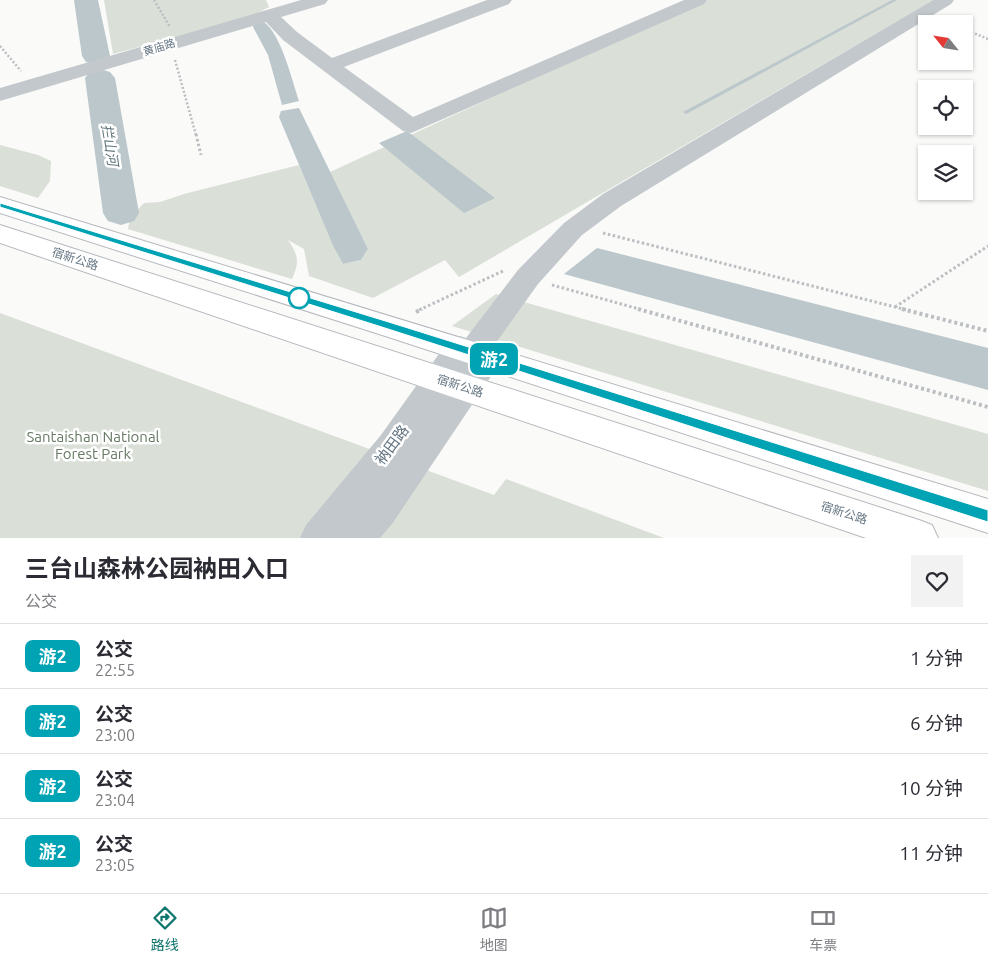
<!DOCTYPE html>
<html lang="zh">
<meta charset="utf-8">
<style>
body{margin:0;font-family:Ubuntu,"Noto Sans SC",sans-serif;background:#f2f2f3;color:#2b2b33;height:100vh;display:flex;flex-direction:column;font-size:19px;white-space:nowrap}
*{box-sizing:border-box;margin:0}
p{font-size:16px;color:#7c7c81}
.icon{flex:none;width:28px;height:28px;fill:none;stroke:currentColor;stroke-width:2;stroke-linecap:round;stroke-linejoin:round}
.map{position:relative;height:538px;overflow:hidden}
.panel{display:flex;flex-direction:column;background:#fff;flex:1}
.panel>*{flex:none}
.badge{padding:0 10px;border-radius:8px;font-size:18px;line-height:32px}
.needle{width:32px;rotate:300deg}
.tools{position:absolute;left:918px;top:15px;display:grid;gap:10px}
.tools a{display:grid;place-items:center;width:55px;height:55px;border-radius:0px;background:#fff;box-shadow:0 1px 4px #0004;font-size:25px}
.map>.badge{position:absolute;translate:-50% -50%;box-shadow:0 0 0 2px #fff}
.round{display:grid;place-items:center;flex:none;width:52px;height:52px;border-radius:0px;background:#f2f2f3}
.summary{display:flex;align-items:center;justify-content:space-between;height:85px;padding:0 25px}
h1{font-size:24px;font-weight:700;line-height:38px}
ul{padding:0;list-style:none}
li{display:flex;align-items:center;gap:15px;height:65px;padding:0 25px;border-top:1px solid #e1e1e2}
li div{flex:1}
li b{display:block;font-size:19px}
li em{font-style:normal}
li .badge{min-width:55px;font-weight:700;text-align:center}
.dock{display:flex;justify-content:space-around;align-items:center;height:70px;border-top:1px solid #e1e1e2;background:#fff;font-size:14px;color:#7c7c81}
.dock a{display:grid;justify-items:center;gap:2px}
.dock .selected{color:#0f766e}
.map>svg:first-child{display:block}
</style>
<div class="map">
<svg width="988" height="538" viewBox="0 0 988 538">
<rect width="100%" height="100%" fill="#fafaf8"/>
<path fill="#dadfd7" d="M 104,0 L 266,0 L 269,7 L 250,17 L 113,54 Z
M 704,0 L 933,0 L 459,277 L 445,260 L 373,298 L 309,276 L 304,249 L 288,240 C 298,255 300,261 292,279 L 128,229 L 130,218 L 144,203 L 160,202 L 184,194 L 299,165 L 333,246 L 343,264 L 361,260 L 368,249 L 330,172 Z
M 0,145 L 38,155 L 51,161 L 50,181 L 38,198 L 0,186 Z
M 496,294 L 988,434 L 988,491 L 452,326 Z
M 0,313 L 494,495 L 506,479 L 664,538 L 0,538 Z"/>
<path fill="#bbc7cb" d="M 264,22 C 281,34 292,80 299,101 L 282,105 L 268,55 L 253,27 L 254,23 Z
M 299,108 L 368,249 L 361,260 L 343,264 L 333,246 L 279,117 L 281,111 Z
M 407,131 L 495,198 L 464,213 L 379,143 Z
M 597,248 L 988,348 L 988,390 L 564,274 Z"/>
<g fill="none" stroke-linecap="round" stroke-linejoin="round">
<path fill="#bbc7cb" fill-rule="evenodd" d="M 892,0 L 897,0 L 688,113 L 686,114 L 683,112 Z"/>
<path fill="#bbc7cb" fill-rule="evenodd" d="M 74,0 L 98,0 L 110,56 L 106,62 L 96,64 L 86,62 L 82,56 Z
M 100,69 L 110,72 L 115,78 L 139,213 L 134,221 L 121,225 L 108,221 L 103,213 L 85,78 L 90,72 Z"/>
<defs>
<path id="highway" d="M 0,197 L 988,499 L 988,533 L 379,334 L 0,213 Z
M 0,225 L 919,520 L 932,525 L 938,538 L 866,538 L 0,243 Z"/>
</defs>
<use href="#highway" stroke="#b4b9bd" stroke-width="2"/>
<path stroke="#bbbfc2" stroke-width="2.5" stroke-dasharray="2 2" stroke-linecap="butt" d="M 154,0 L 170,27
M 964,29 L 988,39
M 0,46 L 21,71
M 175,60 L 196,135"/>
<path stroke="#bbbfc2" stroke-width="3" stroke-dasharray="2.5 2.5" stroke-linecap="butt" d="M 196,134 L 201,155
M 603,233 L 907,310
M 552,285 L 643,310
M 895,307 L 988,246
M 419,310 L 503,271"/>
<path stroke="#bbbfc2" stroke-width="4" stroke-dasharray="3 3" stroke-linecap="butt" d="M 638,309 L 988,407
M 902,309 L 988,331
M 416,312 L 422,309"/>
<path fill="#c3c8cc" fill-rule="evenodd" d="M 301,0 L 328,0 L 325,4 L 281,17 L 297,32 L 332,58 L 487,0 L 512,0 L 509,4 L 344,67 L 413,117 L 684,0 L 707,0 L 704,4 L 411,133 L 403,131 L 283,40 L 266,22 L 0,101 L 0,88 Z
M 933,0 L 954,0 L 951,4 L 621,206 L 582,235 L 538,284 L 493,347 L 498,348 L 502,357 L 498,366 L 392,524 L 380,538 L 300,538 L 306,525 L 381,435 L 449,340 L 460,336 L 466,338 L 518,270 L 564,223 L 603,194 Z"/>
<use href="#highway" fill="#fff" fill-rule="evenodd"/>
</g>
<path fill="#00a3b4" stroke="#fff" d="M 0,203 L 392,323 L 988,510 L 988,522 L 385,328 L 0,207 Z"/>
<circle fill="#fff" stroke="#00a3b4" stroke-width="2.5" cx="299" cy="298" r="10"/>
<g text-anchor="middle" stroke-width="5" stroke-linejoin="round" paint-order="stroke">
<g font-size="11" fill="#657683" stroke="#fff">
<text transform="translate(159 47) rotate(-17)" y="4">黄庙路</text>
</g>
<g font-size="12" fill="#657683" stroke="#fff">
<text transform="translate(75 259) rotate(18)" y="4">宿新公路</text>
<text transform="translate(460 386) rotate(18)" y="4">宿新公路</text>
<text transform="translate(844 513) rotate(18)" y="4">宿新公路</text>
</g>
<g font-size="14" font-style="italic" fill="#60757c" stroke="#fff">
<text transform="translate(110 145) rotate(81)" y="5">拦山河</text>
</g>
<g font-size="15" fill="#687a64" stroke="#fff">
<text x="93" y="442">Santaishan National<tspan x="93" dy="17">Forest Park</tspan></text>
</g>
<g font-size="15" fill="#657683" stroke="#fff">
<text transform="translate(392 445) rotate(-53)" y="5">衲田路</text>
</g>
</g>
</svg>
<div class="tools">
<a><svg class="needle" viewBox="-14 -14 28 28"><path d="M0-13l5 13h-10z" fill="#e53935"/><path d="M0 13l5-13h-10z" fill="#7c7c81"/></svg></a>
<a><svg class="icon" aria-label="locate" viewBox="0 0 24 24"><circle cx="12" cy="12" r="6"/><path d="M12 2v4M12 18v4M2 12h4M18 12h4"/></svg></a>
<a><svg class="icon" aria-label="layers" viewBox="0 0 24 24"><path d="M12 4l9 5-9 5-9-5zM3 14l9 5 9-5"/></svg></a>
</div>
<b class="badge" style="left:494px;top:359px;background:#00a3b4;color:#fff">游2</b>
</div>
<section class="panel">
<div class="summary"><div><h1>三台山森林公园衲田入口</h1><p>公交</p></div><a class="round"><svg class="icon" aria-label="heart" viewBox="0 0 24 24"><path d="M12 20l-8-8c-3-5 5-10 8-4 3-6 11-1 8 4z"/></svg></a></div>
<ul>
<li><span class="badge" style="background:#00a3b4;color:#fff">游2</span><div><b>公交</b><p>22:55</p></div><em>1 分钟</em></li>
<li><span class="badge" style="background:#00a3b4;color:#fff">游2</span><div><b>公交</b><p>23:00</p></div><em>6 分钟</em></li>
<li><span class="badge" style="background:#00a3b4;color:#fff">游2</span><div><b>公交</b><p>23:04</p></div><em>10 分钟</em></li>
<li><span class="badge" style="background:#00a3b4;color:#fff">游2</span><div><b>公交</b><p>23:05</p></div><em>11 分钟</em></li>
</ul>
</section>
<nav class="dock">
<a class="selected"><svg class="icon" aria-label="directions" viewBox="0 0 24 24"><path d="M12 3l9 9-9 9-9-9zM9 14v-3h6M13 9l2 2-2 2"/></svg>路线</a>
<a><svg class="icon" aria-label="map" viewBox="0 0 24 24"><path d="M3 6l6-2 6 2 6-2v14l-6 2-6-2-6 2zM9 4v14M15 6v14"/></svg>地图</a>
<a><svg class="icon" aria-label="tickets" viewBox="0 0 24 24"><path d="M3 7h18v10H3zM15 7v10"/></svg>车票</a>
</nav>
